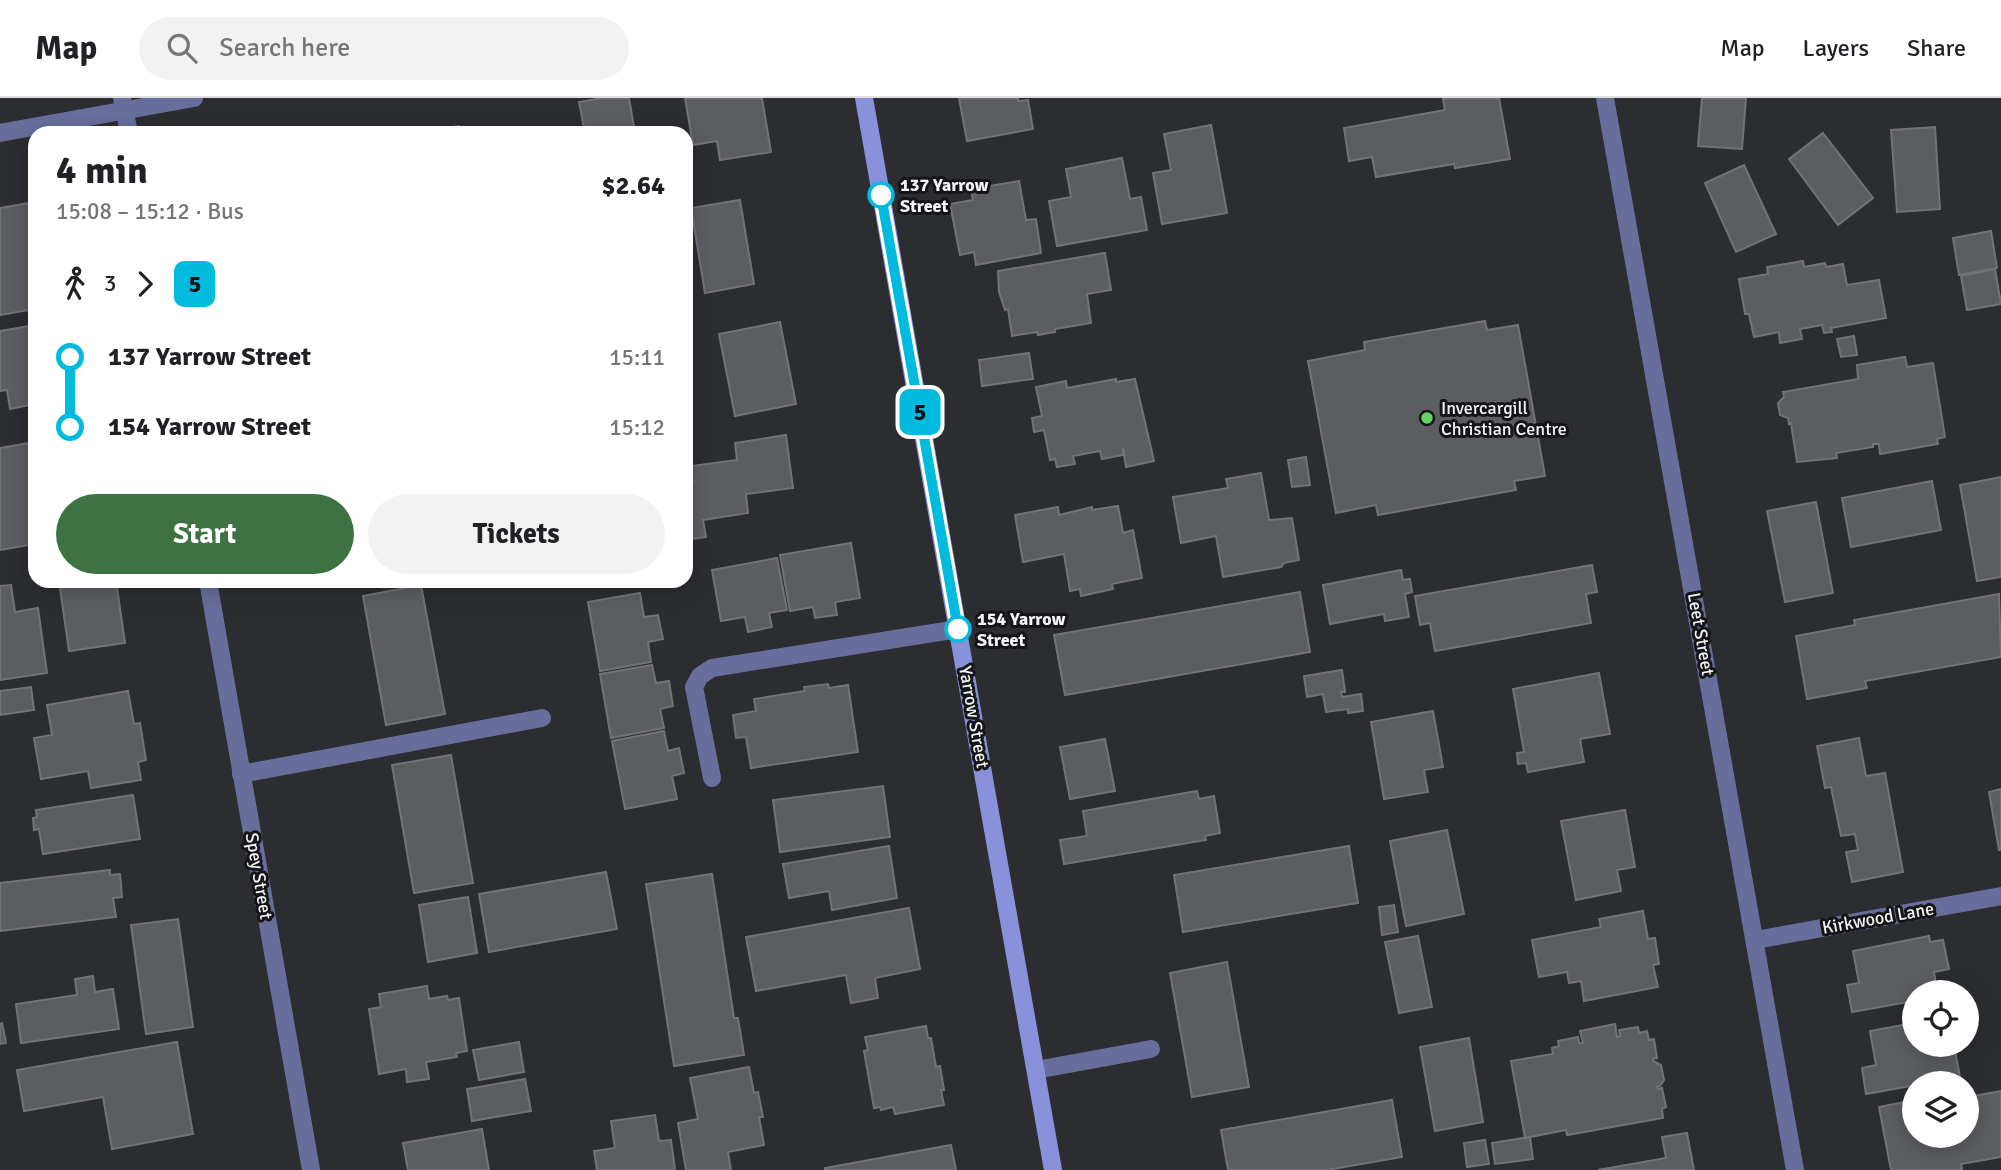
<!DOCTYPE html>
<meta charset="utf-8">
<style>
body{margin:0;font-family:Signika,sans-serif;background:#f2f2f2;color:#202124;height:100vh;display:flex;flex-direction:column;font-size:26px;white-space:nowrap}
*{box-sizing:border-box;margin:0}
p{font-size:23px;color:#757577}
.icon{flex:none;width:38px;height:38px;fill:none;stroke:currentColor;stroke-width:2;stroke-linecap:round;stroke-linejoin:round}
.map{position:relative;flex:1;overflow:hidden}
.drawer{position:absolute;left:28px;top:28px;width:665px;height:462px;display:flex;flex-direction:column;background:#fff;border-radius:21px;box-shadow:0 4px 18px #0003}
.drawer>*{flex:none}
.badge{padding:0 14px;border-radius:10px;font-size:24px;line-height:46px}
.tools{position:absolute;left:1902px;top:882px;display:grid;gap:14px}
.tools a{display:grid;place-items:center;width:77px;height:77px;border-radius:50%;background:#fff;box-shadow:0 4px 18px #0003;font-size:35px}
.map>.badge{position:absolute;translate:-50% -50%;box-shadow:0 0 0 4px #fff}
.legs{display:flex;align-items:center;gap:10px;height:77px;padding:0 28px;font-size:23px}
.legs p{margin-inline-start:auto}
.summary{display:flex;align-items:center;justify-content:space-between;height:119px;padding:0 28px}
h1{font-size:38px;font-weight:700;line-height:52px}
.button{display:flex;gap:14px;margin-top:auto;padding:14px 28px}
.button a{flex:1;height:80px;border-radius:42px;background:#3f7242;color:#fff;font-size:28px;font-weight:700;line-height:80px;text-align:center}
.button a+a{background:#f2f2f2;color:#202124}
ul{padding:0 28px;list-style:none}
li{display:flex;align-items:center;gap:24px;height:70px;font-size:26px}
li i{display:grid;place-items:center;width:10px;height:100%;margin:0 9px;background:currentColor}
li i::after{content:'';width:18px;height:18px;margin:-9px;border:5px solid;border-radius:50%;background:#fff}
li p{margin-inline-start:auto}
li:first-child i{background:linear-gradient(#0000 50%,currentColor 0)}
li:last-child i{background:linear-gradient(currentColor 50%,#0000 0)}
header{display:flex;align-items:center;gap:42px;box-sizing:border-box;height:98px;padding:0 35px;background:#fff;border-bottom:2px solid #e0e0e0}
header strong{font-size:33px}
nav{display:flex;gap:38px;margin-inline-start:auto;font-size:24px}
.search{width:490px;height:63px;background:#f2f2f2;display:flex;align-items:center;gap:18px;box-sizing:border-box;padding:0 24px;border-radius:38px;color:#757577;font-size:26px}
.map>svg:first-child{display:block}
</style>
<header>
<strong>Map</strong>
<div class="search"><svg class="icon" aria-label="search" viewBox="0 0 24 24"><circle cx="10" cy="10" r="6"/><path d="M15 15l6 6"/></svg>Search here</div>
<nav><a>Map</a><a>Layers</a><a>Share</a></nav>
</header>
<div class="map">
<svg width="2001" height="1072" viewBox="0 0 2001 1072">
<rect width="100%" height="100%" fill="#2c2d30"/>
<path fill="#5c5d61" stroke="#727377" stroke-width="2" d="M 603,0 L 629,0 L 635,35 L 585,35 L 579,4 Z
M 685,0 L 762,0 L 771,54 L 720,62 L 717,43 L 693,47 Z
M 959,0 L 1018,0 L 1018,3 L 1028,2 L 1033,31 L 967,43 Z
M 1450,0 L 1499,0 L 1510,61 L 1455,70 L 1454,66 L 1376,79 L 1372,59 L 1349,63 L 1344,30 L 1445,12 L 1443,1 Z
M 1702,0 L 1746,0 L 1742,51 L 1698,48 Z
M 1211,27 L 1227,115 L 1162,126 L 1153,75 L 1171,72 L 1164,36 Z
M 459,28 L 460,35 L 402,35 Z
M 1935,29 L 1940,111 L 1897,114 L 1891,32 Z
M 1823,35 L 1873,100 L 1838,127 L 1789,61 Z
M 1122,60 L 1130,101 L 1141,99 L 1147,132 L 1057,148 L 1049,103 L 1071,99 L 1066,71 Z
M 1744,67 L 1776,136 L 1736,154 L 1705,85 Z
M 1019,83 L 1026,122 L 1036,121 L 1041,155 L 976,167 L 974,154 L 960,157 L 950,106 L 973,102 L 971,91 Z
M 740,102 L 754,186 L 705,195 L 691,110 Z
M 35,104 L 35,211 L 0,217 L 0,110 Z
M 1991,133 L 1997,170 L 1959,177 L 1953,140 Z
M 1105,155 L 1111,192 L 1087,196 L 1091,225 L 1055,231 L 1055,234 L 1038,237 L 1037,234 L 1012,238 L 1008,211 L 1005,212 L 999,194 L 998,173 Z
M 1803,163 L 1804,169 L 1825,165 L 1826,169 L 1843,166 L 1847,187 L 1879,182 L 1886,220 L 1831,230 L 1832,234 L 1824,235 L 1822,227 L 1800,231 L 1802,241 L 1780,245 L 1779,234 L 1754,239 L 1749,216 L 1745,216 L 1739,181 L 1768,176 L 1767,169 Z
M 1995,171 L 2001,206 L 1967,212 L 1961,178 Z
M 1485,223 L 1487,232 L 1518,227 L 1545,378 L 1514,383 L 1516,392 L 1378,417 L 1376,407 L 1336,415 L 1308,263 L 1365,252 L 1364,244 Z
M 780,224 L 796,306 L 735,318 L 719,236 Z
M 35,227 L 35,306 L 10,311 L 7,292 L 0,293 L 0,233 Z
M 1854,238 L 1857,257 L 1841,259 L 1837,241 Z
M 1029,255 L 1033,281 L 982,288 L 979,262 Z
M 1905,259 L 1907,269 L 1933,265 L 1945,339 L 1937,341 L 1938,346 L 1880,356 L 1879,346 L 1873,346 L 1873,349 L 1836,355 L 1837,360 L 1797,364 L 1791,325 L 1789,326 L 1788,320 L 1780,317 L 1778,305 L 1784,299 L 1783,294 L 1858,281 L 1857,267 Z
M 1116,281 L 1116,284 L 1135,281 L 1154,363 L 1126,369 L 1123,350 L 1123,357 L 1102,361 L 1100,353 L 1073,358 L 1075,366 L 1057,369 L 1055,361 L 1050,362 L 1044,332 L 1034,334 L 1032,320 L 1042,318 L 1036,289 L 1066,283 L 1067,290 Z
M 786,337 L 793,390 L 746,396 L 748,415 L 703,422 L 706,439 L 686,442 L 686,385 L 693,384 L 691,368 L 737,362 L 735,345 Z
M 35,344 L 35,446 L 0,452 L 0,350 Z
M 1306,359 L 1310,387 L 1292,389 L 1288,362 Z
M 1261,375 L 1269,422 L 1292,420 L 1299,462 L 1284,465 L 1281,469 L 1223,479 L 1216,438 L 1181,445 L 1173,399 L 1228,390 L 1226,381 Z
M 2001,379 L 2001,479 L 1977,483 L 1960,387 Z
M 1932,383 L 1941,432 L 1851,449 L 1842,400 Z
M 1816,404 L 1833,495 L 1785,504 L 1767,413 Z
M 1118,408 L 1123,435 L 1133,432 L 1142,480 L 1112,486 L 1113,491 L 1081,498 L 1080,491 L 1070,493 L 1064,456 L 1023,464 L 1015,417 L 1058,409 L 1059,417 L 1092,409 L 1092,412 Z
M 851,445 L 860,500 L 835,504 L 837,517 L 815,520 L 813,509 L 790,513 L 780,457 Z
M 777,460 L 787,512 L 769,515 L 772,529 L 748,534 L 745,519 L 721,523 L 712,472 Z
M 1592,467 L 1597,494 L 1586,496 L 1591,525 L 1435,553 L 1430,525 L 1420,527 L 1415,498 Z
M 1401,472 L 1403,482 L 1410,481 L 1412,494 L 1405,496 L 1409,519 L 1385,523 L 1384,516 L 1330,526 L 1323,487 Z
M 59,483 L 116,483 L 125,545 L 69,553 Z
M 11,487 L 15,514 L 38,510 L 47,575 L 0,582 L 0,488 Z
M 421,487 L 445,616 L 386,627 L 363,498 Z
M 1300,494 L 1310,554 L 1065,597 L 1054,537 Z
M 640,495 L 644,519 L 658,517 L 663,541 L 648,544 L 651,564 L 600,573 L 588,504 Z
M 1999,496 L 2001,559 L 1865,583 L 1867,590 L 1807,601 L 1796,538 L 1855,527 L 1854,522 Z
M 652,567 L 656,585 L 669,583 L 673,608 L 660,611 L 664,630 L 611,640 L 600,576 Z
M 1342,572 L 1345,594 L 1341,594 L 1342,599 L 1361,596 L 1363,613 L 1348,615 L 1348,611 L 1326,614 L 1323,596 L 1307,599 L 1304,578 Z
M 1599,575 L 1610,636 L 1580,641 L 1584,664 L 1528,674 L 1526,665 L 1518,666 L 1517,655 L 1524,654 L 1513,591 Z
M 828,586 L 829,590 L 848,587 L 858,654 L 751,670 L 746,639 L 736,640 L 733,617 L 756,613 L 754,601 L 805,593 L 804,589 Z
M 31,589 L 34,612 L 0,617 L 0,593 Z
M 128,593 L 134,626 L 140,625 L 146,662 L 138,664 L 141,682 L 91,690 L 88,673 L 41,681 L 34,640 L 52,637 L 47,607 Z
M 1433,613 L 1443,669 L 1424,672 L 1428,694 L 1384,701 L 1371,624 Z
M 664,633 L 668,653 L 679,650 L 684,675 L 672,678 L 677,701 L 625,711 L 612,643 Z
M 1859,640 L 1866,678 L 1885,675 L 1903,774 L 1852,784 L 1846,754 L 1858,752 L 1855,736 L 1841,738 L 1831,689 L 1825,690 L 1817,648 Z
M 1105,641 L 1115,693 L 1070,701 L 1060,649 Z
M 451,657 L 473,785 L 414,795 L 392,667 Z
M 883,688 L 890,739 L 780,754 L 773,702 Z
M 2001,691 L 2001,752 L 1999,752 L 1989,694 Z
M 1197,693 L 1199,701 L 1214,698 L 1220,735 L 1205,738 L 1206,742 L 1064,766 L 1060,742 L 1087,738 L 1083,713 Z
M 133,697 L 140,741 L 43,756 L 39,731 L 34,732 L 33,720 L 37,719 L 36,712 Z
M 1625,712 L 1635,769 L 1617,772 L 1621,793 L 1576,802 L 1561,723 Z
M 1447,732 L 1464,816 L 1406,828 L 1390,743 Z
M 889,748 L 897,800 L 832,812 L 829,793 L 789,800 L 783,766 Z
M 1349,748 L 1358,805 L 1183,834 L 1174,777 Z
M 110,772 L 110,777 L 120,776 L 122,799 L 113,800 L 116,819 L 0,833 L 0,785 Z
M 606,774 L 617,831 L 489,854 L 479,796 Z
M 712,776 L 734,920 L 738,920 L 744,957 L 674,968 L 646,786 Z
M 468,799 L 477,855 L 428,864 L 419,807 Z
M 1394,807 L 1398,834 L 1382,837 L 1379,809 Z
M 909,810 L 920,871 L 875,880 L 878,900 L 851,905 L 846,877 L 756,893 L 746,839 Z
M 1643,813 L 1648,841 L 1655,840 L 1659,866 L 1653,867 L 1658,889 L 1584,903 L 1581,883 L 1569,885 L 1567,874 L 1539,879 L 1532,842 L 1601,829 L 1599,821 Z
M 178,821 L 193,929 L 146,936 L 131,827 Z
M 1418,838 L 1432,909 L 1399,915 L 1385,844 Z
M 1929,838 L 1930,844 L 1943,842 L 1949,871 L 1934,874 L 1937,894 L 1914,894 L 1914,903 L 1852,914 L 1847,887 L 1859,885 L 1853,853 Z
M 1227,864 L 1249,989 L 1192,999 L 1170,875 Z
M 93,878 L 95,894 L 113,891 L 119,931 L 21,945 L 16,906 L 77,897 L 75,881 Z
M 427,888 L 429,901 L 447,898 L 448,902 L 459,900 L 467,953 L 456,955 L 457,959 L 426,964 L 429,981 L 407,984 L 406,971 L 379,976 L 369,911 L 381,909 L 379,896 Z
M 2,925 L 6,945 L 0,946 L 0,926 Z
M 1914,925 L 1914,947 L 1954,947 L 1960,979 L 1866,996 L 1862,970 L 1876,967 L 1870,933 Z
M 1615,926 L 1617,939 L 1620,938 L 1619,932 L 1638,929 L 1639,935 L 1647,933 L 1649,942 L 1654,941 L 1657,960 L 1653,961 L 1653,963 L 1661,967 L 1664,982 L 1660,988 L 1657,989 L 1658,991 L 1662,990 L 1666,1009 L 1662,1011 L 1663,1020 L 1567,1037 L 1566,1032 L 1525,1040 L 1511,963 L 1553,956 L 1552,950 L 1559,948 L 1558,943 L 1578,939 L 1579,945 L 1583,945 L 1580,933 Z
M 926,928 L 928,940 L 931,940 L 936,969 L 940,968 L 944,992 L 941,992 L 944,1007 L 895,1016 L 893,1009 L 881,1012 L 880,1009 L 874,1010 L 864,953 L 868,952 L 865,939 Z
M 1469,940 L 1483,1024 L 1435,1033 L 1420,949 Z
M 177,944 L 193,1036 L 112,1051 L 103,999 L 24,1013 L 17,972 Z
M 519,944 L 524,974 L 479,982 L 473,952 Z
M 749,969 L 754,995 L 758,994 L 763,1019 L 759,1019 L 764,1047 L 728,1054 L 731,1072 L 686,1072 L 678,1025 L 698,1021 L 690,980 Z
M 525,981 L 531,1013 L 472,1023 L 467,991 Z
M 2001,993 L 2001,1059 L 1961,1066 L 1962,1072 L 1891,1072 L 1879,1009 L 1914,1002 L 1914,1038 L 1967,1038 L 1967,999 Z
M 1392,1002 L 1402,1059 L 1327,1072 L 1228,1072 L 1221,1032 Z
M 655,1017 L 659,1043 L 671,1042 L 675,1072 L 597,1072 L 594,1053 L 615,1050 L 611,1023 Z
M 482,1031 L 489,1072 L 408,1072 L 403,1045 Z
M 1687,1035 L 1694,1072 L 1598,1072 L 1666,1060 L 1662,1039 Z
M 1530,1039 L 1533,1061 L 1495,1066 L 1492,1045 Z
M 1485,1042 L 1489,1066 L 1467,1069 L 1464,1045 Z
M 951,1047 L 956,1072 L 825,1072 L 825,1070 Z"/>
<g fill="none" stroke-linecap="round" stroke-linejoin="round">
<path stroke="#676e9b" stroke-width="18" d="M 241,676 L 542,620
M 712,680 L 694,589 L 700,578 L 712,570 L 958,531
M 1036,972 L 1151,951"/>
<path stroke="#676e9b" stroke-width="18" d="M 122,0 L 129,35
M 1605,0 L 1795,1072
M 0,35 L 194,0
M 208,483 L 311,1072
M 1755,842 L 2001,798"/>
<path stroke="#8891d9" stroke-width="18" d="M 864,0 L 1053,1072"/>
</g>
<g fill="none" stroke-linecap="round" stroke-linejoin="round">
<defs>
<path id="line-1" d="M 881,97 L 958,531"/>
</defs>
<use href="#line-1" stroke="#fff" stroke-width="16"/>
<use href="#line-1" stroke="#00bbde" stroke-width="10"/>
</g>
<g fill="#fff" stroke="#00bbde" stroke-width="3.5">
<circle cx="881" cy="97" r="12"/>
<circle cx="958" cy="531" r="12"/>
</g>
<circle fill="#65d467" stroke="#151517" stroke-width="2.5" cx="1427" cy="320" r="7"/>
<g text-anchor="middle" stroke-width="6" stroke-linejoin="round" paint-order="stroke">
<g font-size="18" font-weight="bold" fill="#f3f4f6" stroke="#151517" text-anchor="start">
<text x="900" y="93">137 Yarrow<tspan x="900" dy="21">Street</tspan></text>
<text x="977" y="527">154 Yarrow<tspan x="977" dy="21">Street</tspan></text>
</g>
<g font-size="18" fill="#f3f4f6" stroke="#151517" text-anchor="start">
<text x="1441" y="316">Invercargill<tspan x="1441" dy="21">Christian Centre</tspan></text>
</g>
<g font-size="18" fill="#f3f4f6" stroke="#151517">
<text transform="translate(1701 536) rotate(80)" y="6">Leet Street</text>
<text transform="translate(974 619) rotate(80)" y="6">Yarrow Street</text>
<text transform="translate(259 778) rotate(80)" y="6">Spey Street</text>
<text transform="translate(1878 820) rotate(-10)" y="6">Kirkwood Lane</text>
</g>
</g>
</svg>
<div class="tools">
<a><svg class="icon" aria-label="locate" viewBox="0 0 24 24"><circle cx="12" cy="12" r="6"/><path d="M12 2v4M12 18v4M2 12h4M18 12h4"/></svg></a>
<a><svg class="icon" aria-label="layers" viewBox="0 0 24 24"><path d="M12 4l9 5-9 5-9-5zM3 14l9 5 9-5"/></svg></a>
</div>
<b class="badge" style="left:920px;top:314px;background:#00bbde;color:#111">5</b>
<section class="drawer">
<div class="summary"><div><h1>4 min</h1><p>15:08 – 15:12 · Bus</p></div><b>$2.64</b></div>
<div class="legs"><svg class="icon" aria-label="walk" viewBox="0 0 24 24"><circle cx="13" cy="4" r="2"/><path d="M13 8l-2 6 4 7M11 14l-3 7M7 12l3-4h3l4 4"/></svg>3<svg class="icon" aria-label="forward" viewBox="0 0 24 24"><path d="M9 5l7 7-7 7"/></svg><b class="badge" style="background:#00bbde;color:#111">5</b></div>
<ul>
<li><i style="color:#00bbde"></i><b>137 Yarrow Street</b><p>15:11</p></li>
<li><i style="color:#00bbde"></i><b>154 Yarrow Street</b><p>15:12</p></li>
</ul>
<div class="button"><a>Start</a><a>Tickets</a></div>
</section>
</div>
